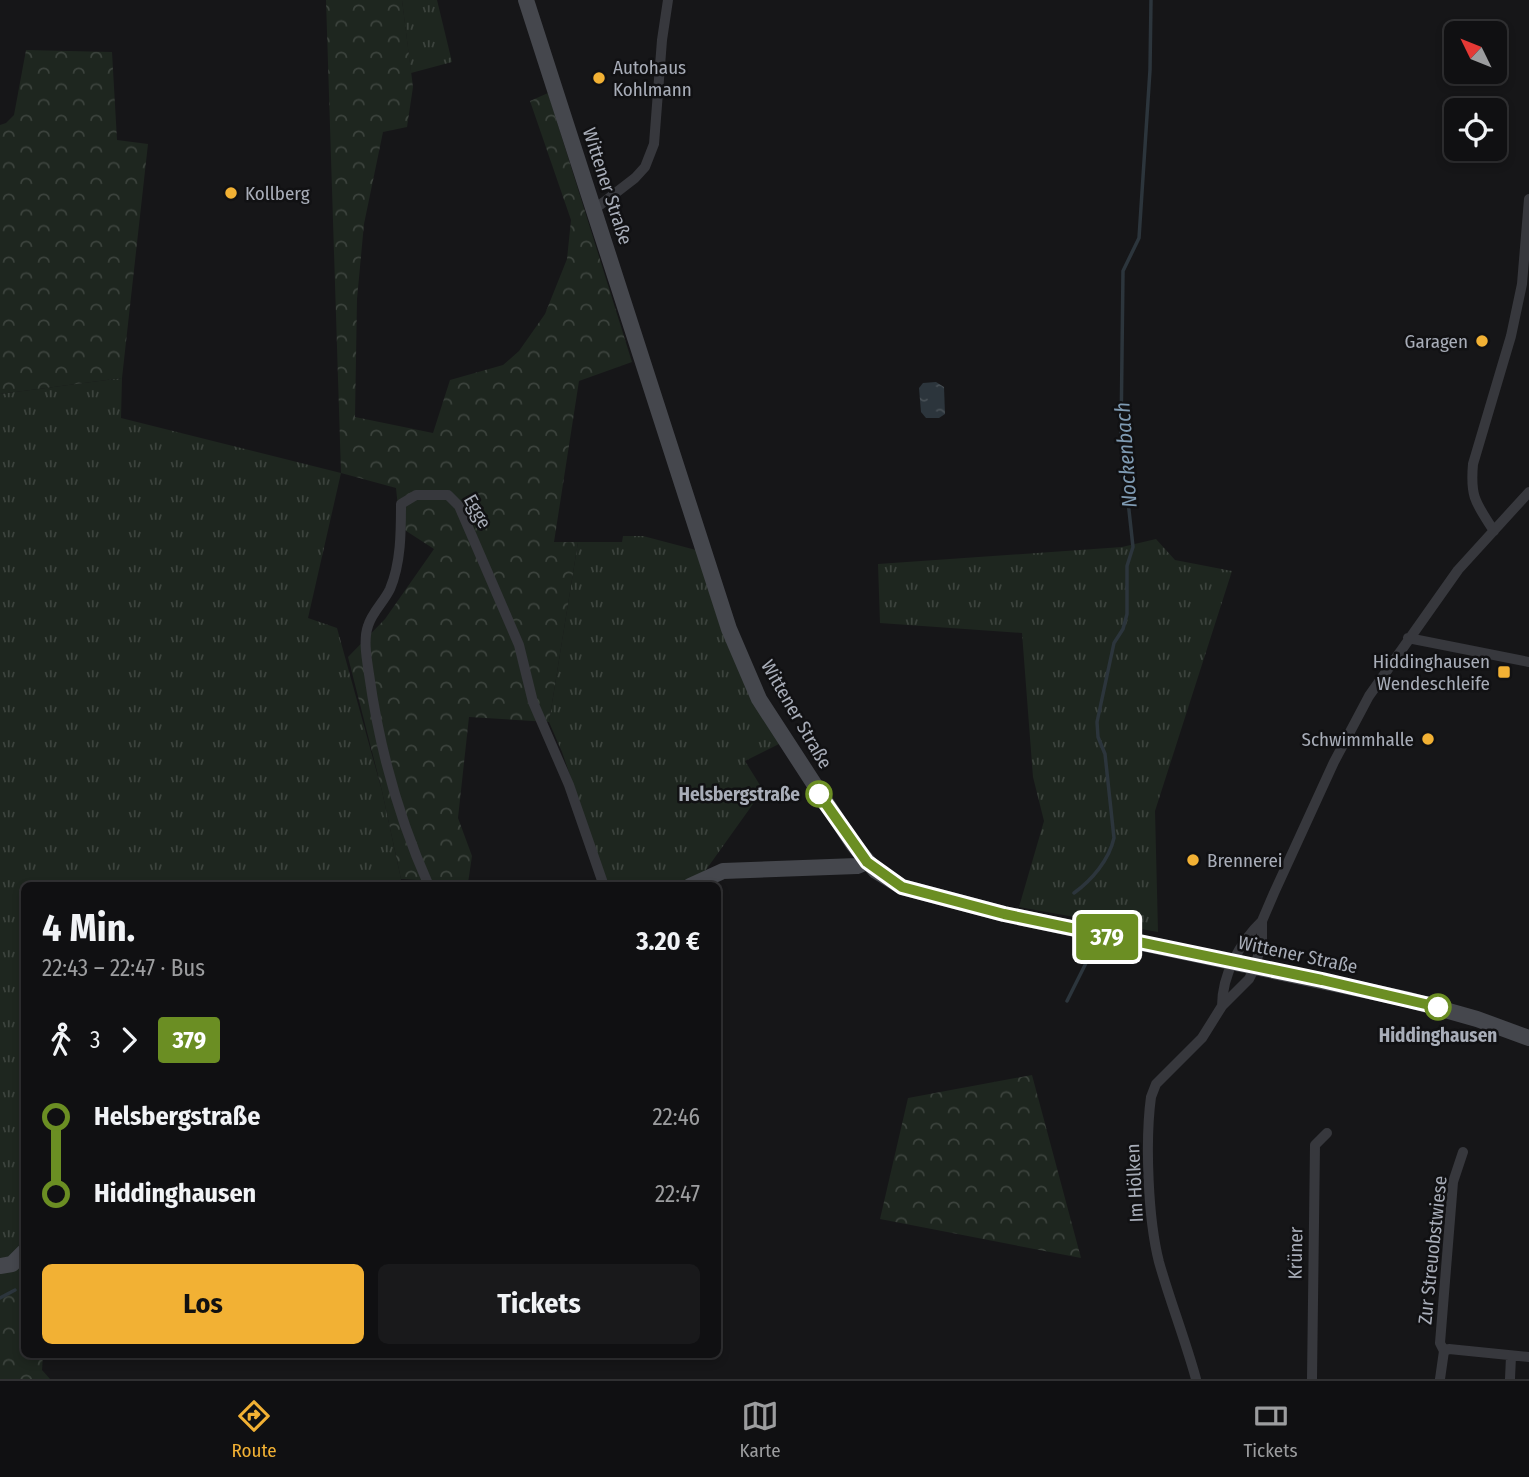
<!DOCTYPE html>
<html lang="de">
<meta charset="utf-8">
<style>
body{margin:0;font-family:"Fira Sans Condensed",sans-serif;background:#19191b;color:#f1f3f6;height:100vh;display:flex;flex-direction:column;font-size:26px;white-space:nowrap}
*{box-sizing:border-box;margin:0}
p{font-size:23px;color:#9c9d9f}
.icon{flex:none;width:38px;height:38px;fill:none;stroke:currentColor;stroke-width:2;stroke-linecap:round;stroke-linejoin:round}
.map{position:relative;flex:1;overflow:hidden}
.panel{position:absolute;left:21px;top:882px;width:700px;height:476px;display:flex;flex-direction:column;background:#101012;border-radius:10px;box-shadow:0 4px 10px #0003,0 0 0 2px #303032}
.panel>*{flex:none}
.badge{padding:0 14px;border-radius:5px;font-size:24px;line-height:46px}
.needle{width:46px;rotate:313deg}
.tools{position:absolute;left:1444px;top:21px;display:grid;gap:14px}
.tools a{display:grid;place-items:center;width:63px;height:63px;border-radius:10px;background:#101012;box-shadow:0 4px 10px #0003,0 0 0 2px #303032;font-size:35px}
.map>.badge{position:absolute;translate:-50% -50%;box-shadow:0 0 0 4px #fff}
.legs{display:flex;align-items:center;gap:10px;height:77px;padding:0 21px;font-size:23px}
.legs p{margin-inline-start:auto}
.headline{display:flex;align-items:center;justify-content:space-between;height:119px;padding:0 21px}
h1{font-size:38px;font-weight:700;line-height:52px}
.primary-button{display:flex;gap:14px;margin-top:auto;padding:14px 21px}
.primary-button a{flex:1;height:80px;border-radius:10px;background:#f2b134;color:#111;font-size:28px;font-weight:700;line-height:80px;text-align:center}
.primary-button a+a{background:#19191b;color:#f1f3f6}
ul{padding:0 21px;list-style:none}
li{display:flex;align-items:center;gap:24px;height:77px;font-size:26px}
li i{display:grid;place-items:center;width:10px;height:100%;margin:0 9px;background:currentColor}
li i::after{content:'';width:18px;height:18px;margin:-9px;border:5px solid;border-radius:50%;background:#101012}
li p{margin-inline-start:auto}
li:first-child i{background:linear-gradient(#0000 50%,currentColor 0)}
li:last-child i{background:linear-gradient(currentColor 50%,#0000 0)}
.menu{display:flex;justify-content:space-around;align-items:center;height:98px;border-top:2px solid #303032;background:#101012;font-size:19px;color:#9c9d9f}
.menu a{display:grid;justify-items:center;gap:4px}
.menu .active{color:#f2b134}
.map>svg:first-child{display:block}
</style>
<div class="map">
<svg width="1529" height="1379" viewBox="0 0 1529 1379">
<defs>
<pattern id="grass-tufts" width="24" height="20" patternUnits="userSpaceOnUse" patternTransform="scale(1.75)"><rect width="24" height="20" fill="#1e261f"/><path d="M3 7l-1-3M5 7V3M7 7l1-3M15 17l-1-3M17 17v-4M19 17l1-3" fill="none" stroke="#3c433d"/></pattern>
<pattern id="forest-crowns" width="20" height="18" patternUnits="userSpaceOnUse" patternTransform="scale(1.75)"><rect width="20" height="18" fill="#1e261f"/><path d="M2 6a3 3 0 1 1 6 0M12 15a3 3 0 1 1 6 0" fill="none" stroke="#3c433d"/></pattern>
<pattern id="water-ripples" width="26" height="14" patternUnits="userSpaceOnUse" patternTransform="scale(1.75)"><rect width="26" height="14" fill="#2c353c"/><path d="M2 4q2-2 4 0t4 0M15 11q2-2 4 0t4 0" fill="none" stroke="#485056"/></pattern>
</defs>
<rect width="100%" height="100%" fill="#161618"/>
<path fill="url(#grass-tufts)" d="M 402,0 L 437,0 L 452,62 L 411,73 Z
M 122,378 L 121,418 L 341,473 L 308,618 L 337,628 L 382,791 L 401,879 L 400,886 L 24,886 L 24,1249 L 0,1263 L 0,394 Z
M 623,536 L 643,536 L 696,550 L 720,626 L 747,688 L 779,744 L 745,761 L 763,790 L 703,874 L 684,885 L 608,885 L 562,752 L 549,722 L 578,542 L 622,542 Z
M 1156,539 L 1175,560 L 1232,571 L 1155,811 L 1158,932 L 1019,907 L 1044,821 L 1033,777 L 1022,633 L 880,623 L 878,564 L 1122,547 Z"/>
<path fill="url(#forest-crowns)" d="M 326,0 L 402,0 L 413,87 L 407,127 L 383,132 L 364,224 L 357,299 L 355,417 L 433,433 L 450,380 L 503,365 L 519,351 L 545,314 L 567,259 L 571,220 L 530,101 L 548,93 L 632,362 L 579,381 L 554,542 L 578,542 L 549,722 L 469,717 L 458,818 L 472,856 L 468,883 L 401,879 L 382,791 L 348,657 L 385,619 L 434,549 L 400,527 L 396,488 L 341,473 Z
M 26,50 L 112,52 L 117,140 L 148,144 L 122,378 L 0,394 L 0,125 L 6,123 L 14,115 Z
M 1032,1075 L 1081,1258 L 880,1219 L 908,1098 Z
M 24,1255 L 24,1354 L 43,1355 L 42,1370 L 50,1379 L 0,1379 L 0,1269 Z"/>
<path fill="url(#water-ripples)" d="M 936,382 L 944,387 L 945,414 L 939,418 L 926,418 L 921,412 L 919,388 L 923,383 Z"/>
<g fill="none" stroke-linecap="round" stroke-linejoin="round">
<path stroke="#2c353c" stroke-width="3.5" d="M 1074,893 C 1092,880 1109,860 1114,838 L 1105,754 L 1098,737 L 1097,722 L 1114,643 L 1123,629 L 1127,614 L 1127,566 L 1133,547 L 1121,437 L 1123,271 L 1139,238 L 1150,70 L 1151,0
M 1067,1001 L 1090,955
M 0,1298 L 15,1290"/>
<path stroke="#37383d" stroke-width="10" d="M 594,207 L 600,205 L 635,178 L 645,167 L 654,144 L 662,40 L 668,0
M 1494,531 C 1476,503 1470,498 1473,464 L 1511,336 L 1522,284 L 1529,199
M 1408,638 L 1529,662
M 429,886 C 399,819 379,746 369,674 C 367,660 363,640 368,626 C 372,612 384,602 390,589 C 401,563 401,532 401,504 L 416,495 L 448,495 L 459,506 L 519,645 L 533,702 L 569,785 L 604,886
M 1222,1006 C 1222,975 1240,942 1262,921
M 1444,1351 L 1440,1343 L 1453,1182 L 1463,1152
M 1196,1379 C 1185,1339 1170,1301 1159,1262 C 1148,1219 1145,1141 1151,1097 L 1156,1084 L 1202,1038 L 1222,1006 L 1249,979 L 1255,967 L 1262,940 L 1262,921 L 1274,893 L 1334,762 L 1369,696 L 1458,570 L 1529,492
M 1312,1379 L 1315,1145 L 1327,1133
M 1440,1379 L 1444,1351 L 1449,1349 L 1529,1357
M 1510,1379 L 1511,1356"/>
<path stroke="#45474d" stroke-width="16" d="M 526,0 L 729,629 L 759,699 L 853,844 L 876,871 L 902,887 L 1004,914 L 1406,999 L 1477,1019 L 1529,1038
M 690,886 L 723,871 L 857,866 L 867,862
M 0,1266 L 12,1264 L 24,1252"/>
</g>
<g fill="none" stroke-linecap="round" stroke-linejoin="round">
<defs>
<path id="line-1" d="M 819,794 L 867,862 L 902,887 L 1004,914 L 1322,980 L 1438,1007"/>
</defs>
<use href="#line-1" stroke="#fff" stroke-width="16"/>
<use href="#line-1" stroke="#6b8e23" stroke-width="10"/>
</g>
<g fill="#f2b134" stroke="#111113" stroke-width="2.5">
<circle cx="599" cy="78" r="7"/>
<circle cx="231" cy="193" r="7"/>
<circle cx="1482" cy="341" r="7"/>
<rect x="1497" y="665" width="14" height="14" rx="3.5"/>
<circle cx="1428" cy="739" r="7"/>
<circle cx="1193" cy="860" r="7"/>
</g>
<g fill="#fff" stroke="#6b8e23" stroke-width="3.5">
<circle cx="819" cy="794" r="12"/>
<circle cx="1438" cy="1007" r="12"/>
</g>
<g text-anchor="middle" stroke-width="5" stroke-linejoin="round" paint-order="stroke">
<g font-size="19" fill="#a8adb8" stroke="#111113" text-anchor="start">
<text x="613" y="74">Autohaus<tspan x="613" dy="22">Kohlmann</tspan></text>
<text x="245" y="200">Kollberg</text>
<text x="1468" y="348" text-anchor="end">Garagen</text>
<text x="1490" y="668" text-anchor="end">Hiddinghausen<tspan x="1490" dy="22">Wendeschleife</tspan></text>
<text x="1414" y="746" text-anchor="end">Schwimmhalle</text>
<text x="1207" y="867">Brennerei</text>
</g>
<g font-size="19" fill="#a8adb8" stroke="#111113">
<text transform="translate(608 186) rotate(72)" y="7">Wittener Straße</text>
<text transform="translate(478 511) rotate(61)" y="7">Egge</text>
<text transform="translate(797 714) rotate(60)" y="7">Wittener Straße</text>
<text transform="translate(1298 954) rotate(12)" y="7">Wittener Straße</text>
<text transform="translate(1134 1183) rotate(-93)" y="7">Im Hölken</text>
<text transform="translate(1432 1250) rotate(-84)" y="7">Zur Streuobstwiese</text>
<text transform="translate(1295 1253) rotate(-89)" y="7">Krüner</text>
</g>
<g font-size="19" font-weight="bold" fill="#a8adb8" stroke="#111113" text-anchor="end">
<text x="800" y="801">Helsbergstraße</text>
<text x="1438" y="1042" text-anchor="middle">Hiddinghausen</text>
</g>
<g font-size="21" font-style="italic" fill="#7f9bb3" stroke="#111113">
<text transform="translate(1126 455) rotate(-94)" y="7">Nockenbach</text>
</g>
</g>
</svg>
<div class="tools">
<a><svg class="needle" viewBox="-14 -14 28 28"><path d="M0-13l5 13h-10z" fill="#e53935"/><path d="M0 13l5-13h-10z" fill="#9c9d9f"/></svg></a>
<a><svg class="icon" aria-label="locate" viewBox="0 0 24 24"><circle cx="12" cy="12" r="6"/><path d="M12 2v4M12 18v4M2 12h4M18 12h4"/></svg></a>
</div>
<b class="badge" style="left:1107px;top:937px;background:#6b8e23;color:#fff">379</b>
<section class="panel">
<div class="headline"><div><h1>4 Min.</h1><p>22:43 – 22:47 · Bus</p></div><b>3.20 €</b></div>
<div class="legs"><svg class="icon" aria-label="walk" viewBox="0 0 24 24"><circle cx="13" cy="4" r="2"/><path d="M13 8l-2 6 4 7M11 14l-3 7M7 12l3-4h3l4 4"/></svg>3<svg class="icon" aria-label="forward" viewBox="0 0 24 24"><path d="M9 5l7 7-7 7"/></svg><b class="badge" style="background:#6b8e23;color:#fff">379</b></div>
<ul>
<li><i style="color:#6b8e23"></i><b>Helsbergstraße</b><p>22:46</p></li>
<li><i style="color:#6b8e23"></i><b>Hiddinghausen</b><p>22:47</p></li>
</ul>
<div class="primary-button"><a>Los</a><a>Tickets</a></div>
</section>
</div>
<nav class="menu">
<a class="active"><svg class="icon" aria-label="directions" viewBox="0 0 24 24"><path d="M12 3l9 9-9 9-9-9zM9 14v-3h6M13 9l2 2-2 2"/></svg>Route</a>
<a><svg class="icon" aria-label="map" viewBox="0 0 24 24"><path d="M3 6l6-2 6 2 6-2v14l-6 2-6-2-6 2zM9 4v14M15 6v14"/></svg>Karte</a>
<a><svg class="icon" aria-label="tickets" viewBox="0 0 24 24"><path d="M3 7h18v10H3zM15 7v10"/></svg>Tickets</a>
</nav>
